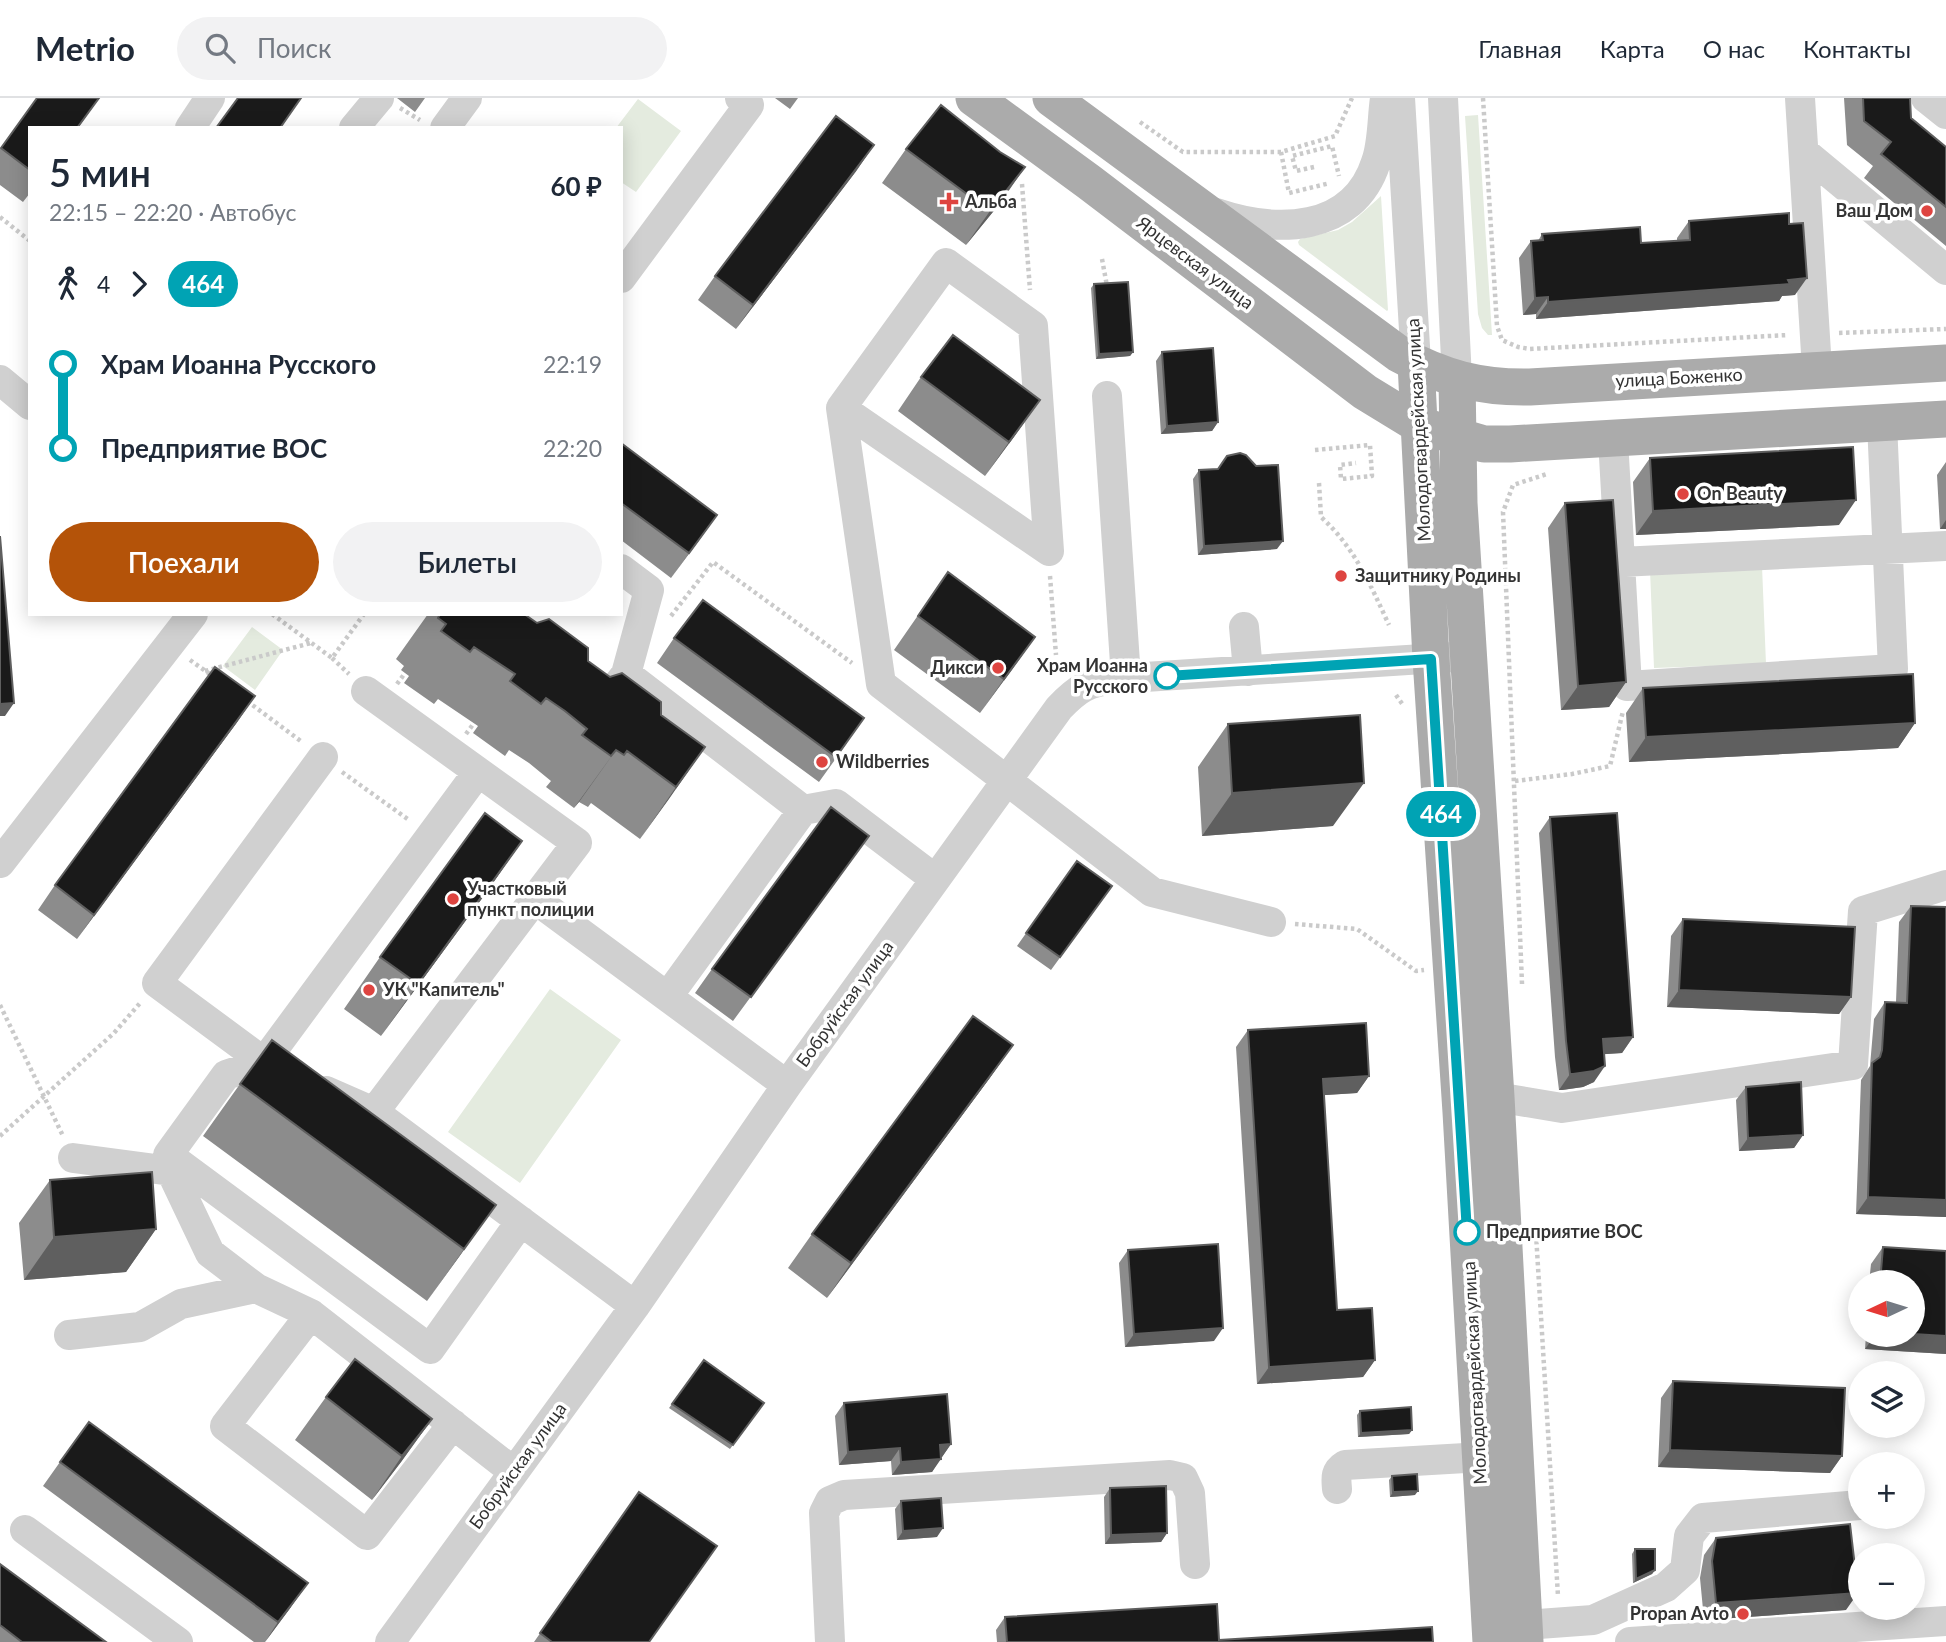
<!DOCTYPE html>
<html lang="ru">
<meta charset="utf-8">
<style>
body{margin:0;font-family:Lato,sans-serif;background:#f2f2f3;color:#1f2937;height:100vh;display:flex;flex-direction:column;font-size:26px;white-space:nowrap}
*{box-sizing:border-box;margin:0}
p{font-size:23px;color:#747a83}
.icon{flex:none;width:38px;height:38px;fill:none;stroke:currentColor;stroke-width:2;stroke-linecap:round;stroke-linejoin:round}
.map{position:relative;flex:1;overflow:hidden}
.drawer{position:absolute;left:28px;top:28px;width:595px;height:490px;display:flex;flex-direction:column;background:#fff;border-radius:0px;box-shadow:0 4px 18px #0003}
.drawer>*{flex:none}
.badge{padding:0 14px;border-radius:23px;font-size:24px;line-height:46px}
.needle{width:46px;rotate:266deg}
.buttons{position:absolute;left:1848px;top:1172px;display:grid;gap:14px}
.buttons a{display:grid;place-items:center;width:77px;height:77px;border-radius:50%;background:#fff;box-shadow:0 4px 18px #0003;font-size:35px}
.map>.badge{position:absolute;translate:-50% -50%;box-shadow:0 0 0 4px #fff}
.legs{display:flex;align-items:center;gap:10px;height:77px;padding:0 21px;font-size:23px}
.legs p{margin-inline-start:auto}
.overview{display:flex;align-items:center;justify-content:space-between;height:119px;padding:0 21px}
h1{font-size:38px;font-weight:600;line-height:52px}
.cta{display:flex;gap:14px;margin-top:auto;padding:14px 21px}
.cta a{flex:1;height:80px;border-radius:42px;background:#b45309;color:#fff;font-size:28px;font-weight:600;line-height:80px;text-align:center}
.cta a+a{background:#f2f2f3;color:#1f2937}
ul{padding:0 21px;list-style:none}
li{display:flex;align-items:center;gap:24px;height:84px;font-size:26px}
li i{display:grid;place-items:center;width:10px;height:100%;margin:0 9px;background:currentColor}
li i::after{content:'';width:18px;height:18px;margin:-9px;border:5px solid;border-radius:50%;background:#fff}
li p{margin-inline-start:auto}
li:first-child i{background:linear-gradient(#0000 50%,currentColor 0)}
li:last-child i{background:linear-gradient(currentColor 50%,#0000 0)}
header{display:flex;align-items:center;gap:42px;box-sizing:border-box;height:98px;padding:0 35px;background:#fff;border-bottom:2px solid #e0e1e3}
header strong{font-size:33px}
nav{display:flex;gap:38px;margin-inline-start:auto;font-size:24px}
.search{width:490px;height:63px;background:#f2f2f3;display:flex;align-items:center;gap:18px;box-sizing:border-box;padding:0 24px;border-radius:38px;color:#747a83;font-size:26px}
.map>svg:first-child{display:block}
</style>
<header>
<strong>Metrio</strong>
<div class="search"><svg class="icon" aria-label="search" viewBox="0 0 24 24"><circle cx="10" cy="10" r="6"/><path d="M15 15l6 6"/></svg>Поиск</div>
<nav><a>Главная</a><a>Карта</a><a>О нас</a><a>Контакты</a></nav>
</header>
<div class="map">
<svg width="1946" height="1544" viewBox="0 0 1946 1544">
<rect width="100%" height="100%" fill="#fff"/>
<path fill="#e4ebdf" d="M 638,1 L 681,33 L 636,94 L 621,84 L 621,30 L 616,30 Z
M 1478,17 L 1492,237 L 1488,237 L 1482,230 L 1478,216 L 1465,18 Z
M 1381,98 L 1388,212 L 1387,213 L 1299,147 L 1298,144 L 1300,141 L 1338,132 L 1352,124 Z
M 1762,468 L 1766,566 L 1654,570 L 1650,472 Z
M 252,529 L 283,552 L 255,592 L 223,568 Z
M 550,891 L 621,942 L 520,1085 L 448,1034 Z"/>
<g fill="none" stroke-linecap="round" stroke-linejoin="round">
<path stroke="#cacaca" stroke-width="4.5" stroke-dasharray="3.5 3.5" stroke-linecap="butt" d="M 1483,0 L 1497,228 L 1502,242 L 1518,249 L 1530,251 L 1788,237
M 400,10 L 420,22
M 1140,24 L 1183,54 L 1281,54 L 1335,38 L 1352,0
M 1281,54 L 1289,95 L 1330,85
M 1314,69 L 1296,73 L 1292,58 L 1332,48 L 1339,78
M 1022,86 L 1030,192
M 0,119 L 30,143
M 1102,161 L 1107,188
M 1839,235 L 1946,231
M 1315,352 L 1370,347 L 1372,378 L 1341,381 L 1340,367 L 1356,365
M 1319,385 L 1321,419 C 1355,450 1370,486 1389,527
M 1050,478 L 1056,557
M 272,516 L 332,560 L 364,516
M 671,518 L 713,464 L 852,565
M 332,560 L 349,576
M 190,562 L 214,579
M 205,573 L 311,545
M 397,586 L 405,575
M 1396,597 L 1403,607
M 247,603 L 302,644
M 466,636 L 474,625
M 342,674 L 409,722
M 1515,683 L 1572,676 L 1610,668 L 1623,613
M 1295,826 L 1357,831 L 1416,873 L 1424,872
M 1522,886 L 1503,414 L 1513,387 L 1547,376
M 0,907 L 63,1038
M 0,1038 L 114,935 L 141,904
M 1536,1136 L 1558,1498"/>
<path stroke="#d0d0d0" stroke-width="30" d="M 1400,0 L 1416,265
M 1443,0 L 1457,281
M 1800,0 L 1817,271
M 1926,0 L 1946,16
M 190,30 L 210,0
M 354,30 L 379,0
M 445,30 L 467,0
M 1804,54 L 1946,172
M 1216,115 C 1275,135 1353,136 1376,64 C 1383,45 1382,20 1385,0
M 621,180 L 749,7 L 740,0
M 0,282 L 30,307
M 1107,298 L 1126,580
M 841,310 L 1049,453
M 1613,341 L 1627,588 L 1893,571 L 1882,325
M 1049,453 L 1033,228 L 946,165 L 841,310 L 881,586 L 1152,794 L 1271,824
M 1620,464 L 1946,448
M 1244,529 L 1248,573
M 626,576 L 803,712 L 836,706 L 935,781
M 615,590 L 626,576 L 649,492 L 621,471
M 366,593 L 577,745 L 374,1014
M 478,674 L 264,964 L 226,977 L 168,1057 L 430,1251 L 521,1123
M 0,765 L 193,516
M 536,802 L 787,987
M 668,898 L 803,712
M 278,971 L 264,964 L 157,885 L 323,659
M 326,993 L 374,1014 L 635,1208
M 1496,999 L 1562,1010 L 1853,967 L 1863,813 L 1946,787
M 73,1060 L 171,1073 L 210,1155 L 256,1190 L 311,1216 L 514,1374
M 311,1216 L 225,1328 L 367,1437 L 453,1326
M 69,1237 L 140,1229 L 181,1206 L 256,1190
M 1337,1391 C 1336,1380 1335,1373 1345,1367 L 1500,1358
M 25,1432 L 178,1544
M 1525,1527 L 1593,1522 L 1666,1489 L 1685,1472 L 1689,1438 L 1703,1420 L 1860,1407
M 390,1544 L 635,1208 L 787,987 L 1059,610 C 1078,590 1087,585 1114,581 L 1454,559
M 830,1544 L 824,1415 L 830,1403 L 844,1397 L 1170,1377 L 1183,1380 L 1190,1395 L 1195,1466
M 1630,1544 L 1946,1523"/>
<path stroke="#ababab" stroke-width="37" d="M 974,0 L 1089,84 L 1365,294 L 1419,327 L 1484,346 L 1510,346 L 1946,321
M 1051,0 L 1399,256 C 1442,280 1481,290 1530,289 L 1946,265
M 1416,265 L 1431,561 L 1461,1014 L 1491,1544
M 1457,281 L 1459,405 L 1496,999 L 1525,1544"/>
</g>
<path fill="#8c8c8c" d="M 37,0 L 99,0 L 78,30 L 30,30 L 30,95 L 23,104 L 0,87 L 0,51 Z
M 397,0 L 425,0 L 415,14 Z
M 775,0 L 798,0 L 790,11 Z
M 1844,0 L 1910,0 L 1911,20 L 1946,49 L 1946,148 L 1864,80 L 1873,68 L 1847,47 Z
M 906,51 L 1001,104 L 966,147 L 882,85 Z
M 857,72 L 736,231 L 698,202 L 715,178 Z
M 1689,123 L 1795,197 L 1782,198 L 1779,203 L 1536,221 L 1536,216 L 1523,217 L 1519,160 L 1531,143 L 1538,143 L 1542,136 L 1641,145 L 1677,143 L 1677,140 Z
M 1094,186 L 1133,254 L 1130,258 L 1096,261 L 1091,190 Z
M 1162,254 L 1218,324 L 1212,333 L 1161,336 L 1156,263 Z
M 921,279 L 1016,336 L 985,378 L 898,313 Z
M 621,345 L 717,417 L 671,480 L 621,442 Z
M 1650,360 L 1839,427 L 1636,437 L 1633,384 Z
M 1946,364 L 1946,431 L 1940,431 L 1937,377 Z
M 1256,368 L 1277,451 L 1198,457 L 1193,381 L 1199,372 Z
M 1565,405 L 1626,584 L 1609,609 L 1561,612 L 1548,430 Z
M 948,474 L 1035,539 L 980,615 L 894,552 Z
M 428,516 L 524,516 L 705,649 L 640,741 L 591,705 L 588,709 L 579,704 L 574,710 L 546,689 L 551,683 L 529,665 L 509,652 L 505,658 L 473,635 L 478,628 L 438,601 L 434,606 L 404,585 L 409,578 L 401,572 L 404,568 L 396,561 Z
M 674,540 L 847,645 L 819,684 L 657,565 Z
M 1643,590 L 1915,625 L 1898,650 L 1629,664 L 1626,615 Z
M 238,623 L 77,841 L 38,812 L 55,787 Z
M 1228,626 L 1333,728 L 1202,738 L 1198,669 Z
M 1550,719 L 1633,939 L 1622,955 L 1604,956 L 1594,984 L 1583,989 L 1562,992 L 1559,992 L 1555,959 L 1539,735 Z
M 869,738 L 733,923 L 695,895 L 712,871 Z
M 522,743 L 486,795 L 381,938 L 344,911 L 380,859 Z
M 1077,763 L 1112,788 L 1051,872 L 1017,848 Z
M 1911,808 L 1946,1119 L 1856,1116 L 1861,982 L 1870,968 L 1874,921 L 1885,904 L 1896,904 L 1899,824 Z
M 1683,821 L 1851,899 L 1839,916 L 1667,909 L 1671,838 Z
M 1248,932 L 1369,978 L 1357,995 L 1324,997 L 1337,1212 L 1375,1262 L 1363,1279 L 1257,1286 L 1236,949 Z
M 1013,947 L 989,981 L 827,1200 L 788,1170 L 812,1136 Z
M 240,986 L 496,1107 L 427,1203 L 203,1038 Z
M 1746,989 L 1803,1037 L 1794,1050 L 1739,1053 L 1736,1002 Z
M 50,1082 L 156,1131 L 126,1174 L 24,1182 L 19,1125 Z
M 1883,1149 L 1946,1153 L 1946,1256 L 1865,1251 L 1866,1237 L 1913,1237 L 1913,1185 L 1869,1185 L 1871,1166 Z
M 1128,1152 L 1214,1243 L 1125,1249 L 1119,1165 Z
M 704,1262 L 764,1305 L 730,1351 L 669,1310 Z
M 1673,1283 L 1842,1358 L 1830,1375 L 1658,1369 L 1661,1300 Z
M 326,1299 L 432,1321 L 401,1364 L 372,1402 L 295,1342 Z
M 844,1305 L 951,1346 L 942,1359 L 941,1359 L 932,1374 L 892,1377 L 891,1363 L 839,1367 L 835,1318 Z
M 1360,1313 L 1412,1332 L 1409,1336 L 1358,1339 L 1357,1317 Z
M 60,1364 L 291,1509 L 265,1544 L 254,1544 L 43,1388 Z
M 1392,1378 L 1415,1397 L 1390,1399 L 1389,1382 Z
M 1110,1390 L 1167,1435 L 1161,1444 L 1105,1446 L 1104,1399 Z
M 639,1394 L 649,1544 L 534,1544 Z
M 901,1403 L 937,1439 L 897,1442 L 895,1411 Z
M 1716,1440 L 1846,1512 L 1704,1522 L 1700,1480 L 1704,1457 Z
M 1635,1451 L 1655,1472 L 1652,1476 L 1633,1485 L 1632,1456 Z
M 0,1466 L 106,1544 L 0,1544 Z
M 1005,1519 L 1219,1542 L 1433,1544 L 997,1544 L 996,1532 Z"/>
<path fill="#5f5f5f" d="M 874,47 L 857,72 L 736,231 L 753,207 Z
M 1025,69 L 1001,104 L 966,147 L 990,113 Z
M 1807,180 L 1795,197 L 1782,198 L 1779,203 L 1536,221 L 1548,204 Z
M 1548,199 L 1536,216 L 1523,217 L 1535,200 Z
M 1133,254 L 1130,258 L 1096,261 L 1099,256 Z
M 1040,302 L 1016,336 L 985,378 L 1009,344 Z
M 1218,324 L 1212,333 L 1161,336 L 1167,328 Z
M 1856,402 L 1839,427 L 1636,437 L 1653,413 Z
M 717,417 L 700,441 L 671,480 L 689,455 Z
M 1946,422 L 1946,431 L 1940,431 Z
M 1283,443 L 1277,451 L 1198,457 L 1204,448 Z
M 1035,539 L 1011,573 L 980,615 L 1004,581 Z
M 1626,584 L 1609,609 L 1561,612 L 1578,588 Z
M 255,598 L 238,623 L 77,841 L 94,817 Z
M 14,605 L 5,618 L 0,618 L 0,606 Z
M 1915,625 L 1898,650 L 1629,664 L 1646,639 Z
M 705,649 L 669,701 L 640,741 L 676,689 Z
M 616,652 L 579,704 L 574,710 Z
M 1364,685 L 1333,728 L 1202,738 L 1232,695 Z
M 522,743 L 486,795 L 381,938 L 418,886 Z
M 1679,892 L 1851,899 L 1839,916 L 1667,909 Z
M 1633,939 L 1622,955 L 1592,957 L 1603,941 Z
M 1013,947 L 989,981 L 827,1200 L 851,1165 Z
M 1605,968 L 1594,984 L 1583,989 L 1562,992 L 1559,992 L 1570,976 Z
M 1369,978 L 1357,995 L 1311,998 L 1323,981 Z
M 1803,1037 L 1794,1050 L 1739,1053 L 1748,1040 Z
M 1868,1099 L 1946,1102 L 1946,1119 L 1856,1116 Z
M 496,1107 L 459,1159 L 427,1203 L 464,1151 Z
M 156,1131 L 126,1174 L 24,1182 L 54,1139 Z
M 1223,1230 L 1214,1243 L 1125,1249 L 1134,1236 Z
M 1913,1236 L 1946,1238 L 1946,1256 L 1865,1251 L 1875,1237 L 1913,1237 Z
M 1375,1262 L 1363,1279 L 1257,1286 L 1269,1269 Z
M 432,1321 L 401,1364 L 372,1402 L 402,1358 Z
M 1412,1332 L 1409,1336 L 1358,1339 L 1361,1335 Z
M 951,1346 L 942,1359 L 931,1359 L 940,1347 Z
M 900,1350 L 891,1363 L 839,1367 L 848,1354 Z
M 1670,1352 L 1842,1358 L 1830,1375 L 1658,1369 Z
M 941,1361 L 932,1374 L 892,1377 L 901,1364 Z
M 1418,1393 L 1415,1397 L 1390,1399 L 1393,1394 Z
M 943,1430 L 937,1439 L 897,1442 L 903,1433 Z
M 1167,1435 L 1161,1444 L 1105,1446 L 1111,1437 Z
M 1655,1472 L 1652,1476 L 1633,1485 L 1636,1481 Z
M 308,1485 L 291,1509 L 265,1544 L 278,1524 Z
M 1858,1495 L 1846,1512 L 1704,1522 L 1716,1505 Z"/>
<path fill="#1a1a1a" stroke="#5f5f5f" stroke-width="2" d="M 37,0 L 99,0 L 77,30 L 30,30 L 30,72 L 1,50 Z
M 238,0 L 301,0 L 280,30 L 216,30 Z
M 1863,0 L 1910,0 L 1911,20 L 1946,49 L 1946,109 L 1881,56 L 1891,44 L 1864,23 Z
M 941,7 L 1000,54 L 1025,69 L 990,113 L 906,51 Z
M 836,18 L 874,47 L 753,207 L 715,178 Z
M 1789,115 L 1789,126 L 1803,125 L 1807,180 L 1788,182 L 1790,186 L 1548,204 L 1548,199 L 1535,200 L 1531,143 L 1543,142 L 1542,136 L 1640,129 L 1641,145 L 1690,142 L 1689,123 Z
M 1128,184 L 1133,254 L 1099,256 L 1094,186 Z
M 953,237 L 1040,302 L 1009,344 L 921,279 Z
M 1213,250 L 1218,324 L 1167,328 L 1162,254 Z
M 621,345 L 717,417 L 689,455 L 621,405 Z
M 1853,349 L 1856,402 L 1653,413 L 1650,360 Z
M 1240,355 L 1246,357 L 1256,368 L 1278,367 L 1283,443 L 1204,448 L 1199,372 L 1218,371 L 1227,358 Z
M 1613,402 L 1626,584 L 1578,588 L 1565,405 Z
M 0,438 L 14,605 L 0,606 Z
M 948,474 L 1035,539 L 1004,581 L 918,518 Z
M 703,502 L 864,620 L 836,659 L 674,540 Z
M 440,516 L 524,516 L 537,525 L 549,521 L 588,550 L 588,563 L 610,579 L 622,575 L 661,604 L 661,617 L 705,649 L 676,689 L 627,653 L 624,657 L 616,652 L 611,658 L 582,637 L 587,631 L 565,613 L 546,600 L 541,606 L 510,583 L 515,576 L 474,549 L 470,554 L 441,533 L 446,526 L 438,520 Z
M 215,569 L 255,598 L 94,817 L 55,787 Z
M 1913,576 L 1915,625 L 1646,639 L 1643,590 Z
M 1360,617 L 1364,685 L 1232,695 L 1228,626 Z
M 831,709 L 869,738 L 751,899 L 712,871 Z
M 485,715 L 522,743 L 418,886 L 380,859 Z
M 1617,715 L 1633,939 L 1603,941 L 1605,968 L 1594,973 L 1573,976 L 1570,976 L 1566,943 L 1550,719 Z
M 1077,763 L 1112,788 L 1060,859 L 1026,835 Z
M 1911,808 L 1946,809 L 1946,1102 L 1868,1099 L 1872,965 L 1880,959 L 1882,952 L 1885,904 L 1907,905 Z
M 1683,821 L 1855,829 L 1851,899 L 1679,892 Z
M 973,918 L 1013,947 L 851,1165 L 812,1136 Z
M 1366,925 L 1369,978 L 1323,981 L 1337,1212 L 1372,1210 L 1375,1262 L 1269,1269 L 1248,932 Z
M 272,942 L 496,1107 L 464,1151 L 240,986 Z
M 1801,984 L 1803,1037 L 1748,1040 L 1746,989 Z
M 152,1074 L 156,1131 L 54,1139 L 50,1082 Z
M 1218,1146 L 1223,1230 L 1134,1236 L 1128,1152 Z
M 1883,1149 L 1946,1153 L 1946,1238 L 1913,1236 L 1913,1185 L 1880,1185 Z
M 355,1261 L 432,1321 L 402,1358 L 326,1299 Z
M 704,1262 L 764,1305 L 733,1347 L 672,1306 Z
M 1673,1283 L 1845,1290 L 1842,1358 L 1670,1352 Z
M 947,1296 L 951,1346 L 940,1347 L 941,1361 L 901,1364 L 900,1350 L 848,1354 L 844,1305 Z
M 1411,1309 L 1412,1332 L 1361,1335 L 1360,1313 Z
M 89,1324 L 308,1485 L 278,1524 L 60,1364 Z
M 1417,1376 L 1418,1393 L 1393,1394 L 1392,1378 Z
M 1166,1388 L 1167,1435 L 1111,1437 L 1110,1390 Z
M 639,1394 L 717,1448 L 649,1544 L 552,1544 L 540,1535 Z
M 941,1400 L 943,1430 L 903,1433 L 901,1403 Z
M 1850,1426 L 1858,1495 L 1716,1505 L 1712,1463 L 1716,1440 Z
M 1635,1451 L 1655,1451 L 1655,1472 L 1636,1481 Z
M 0,1466 L 106,1544 L 22,1544 L 0,1527 Z
M 1217,1506 L 1219,1542 L 1432,1529 L 1433,1544 L 1007,1544 L 1005,1519 Z"/>
<g fill="none" stroke-linecap="round" stroke-linejoin="round">
<defs>
<path id="line-1" d="M 1167,578 L 1431,561 L 1467,1134"/>
</defs>
<use href="#line-1" stroke="#fff" stroke-width="16"/>
<use href="#line-1" stroke="#00a3b4" stroke-width="10"/>
</g>
<g fill="#de4440" stroke="#fff" stroke-width="2.5">
<path d="M945.5 93.5h7v7h7v7h-7v7h-7v-7h-7v-7h7z"/>
<circle cx="1927" cy="113" r="7"/>
<circle cx="1683" cy="396" r="7"/>
<circle cx="1341" cy="478" r="7"/>
<circle cx="998" cy="570" r="7"/>
<circle cx="822" cy="664" r="7"/>
<circle cx="453" cy="801" r="7"/>
<circle cx="369" cy="892" r="7"/>
<circle cx="1743" cy="1516" r="7"/>
</g>
<g fill="#fff" stroke="#00a3b4" stroke-width="3.5">
<circle cx="1167" cy="578" r="12"/>
<circle cx="1467" cy="1134" r="12"/>
</g>
<g text-anchor="middle" stroke-width="7" stroke-linejoin="round" paint-order="stroke">
<g font-size="18" font-weight="bold" fill="#333" stroke="#fff" text-anchor="start">
<text x="965" y="110">Альба</text>
<text x="1913" y="119" text-anchor="end">Ваш Дом</text>
<text x="1697" y="402">On Beauty</text>
<text x="1355" y="484">Защитнику Родины</text>
<text x="984" y="576" text-anchor="end">Дикси</text>
<text x="836" y="670">Wildberries</text>
<text x="467" y="797">Участковый<tspan x="467" dy="21">пункт полиции</tspan></text>
<text x="383" y="898">УК "Капитель"</text>
<text x="1729" y="1522" text-anchor="end">Propan Avto</text>
</g>
<g font-size="18" fill="#333" stroke="#fff">
<text transform="translate(1195 165) rotate(37)" y="6">Ярцевская улица</text>
<text transform="translate(1679 280) rotate(-3)" y="6">улица Боженко</text>
<text transform="translate(1419 332) rotate(-93)" y="6">Молодогвардейская улица</text>
<text transform="translate(845 906) rotate(-54)" y="6">Бобруйская улица</text>
<text transform="translate(1475 1275) rotate(-93)" y="6">Молодогвардейская улица</text>
<text transform="translate(518 1368) rotate(-54)" y="6">Бобруйская улица</text>
</g>
<g font-size="18" font-weight="bold" fill="#333" stroke="#fff" text-anchor="end">
<text x="1148" y="574">Храм Иоанна<tspan x="1148" dy="21">Русского</tspan></text>
<text x="1486" y="1140" text-anchor="start">Предприятие ВОС</text>
</g>
</g>
</svg>
<div class="buttons">
<a><svg class="needle" viewBox="-14 -14 28 28"><path d="M0-13l5 13h-10z" fill="#e53935"/><path d="M0 13l5-13h-10z" fill="#747a83"/></svg></a>
<a><svg class="icon" aria-label="layers" viewBox="0 0 24 24"><path d="M12 4l9 5-9 5-9-5zM3 14l9 5 9-5"/></svg></a>
<a>+</a>
<a>−</a>
</div>
<b class="badge" style="left:1441px;top:716px;background:#00a3b4;color:#fff">464</b>
<section class="drawer">
<div class="overview"><div><h1>5 мин</h1><p>22:15 – 22:20 · Автобус</p></div><b>60 ₽</b></div>
<div class="legs"><svg class="icon" aria-label="walk" viewBox="0 0 24 24"><circle cx="13" cy="4" r="2"/><path d="M13 8l-2 6 4 7M11 14l-3 7M7 12l3-4h3l4 4"/></svg>4<svg class="icon" aria-label="forward" viewBox="0 0 24 24"><path d="M9 5l7 7-7 7"/></svg><b class="badge" style="background:#00a3b4;color:#fff">464</b></div>
<ul>
<li><i style="color:#00a3b4"></i><b>Храм Иоанна Русского</b><p>22:19</p></li>
<li><i style="color:#00a3b4"></i><b>Предприятие ВОС</b><p>22:20</p></li>
</ul>
<div class="cta"><a>Поехали</a><a>Билеты</a></div>
</section>
</div>
